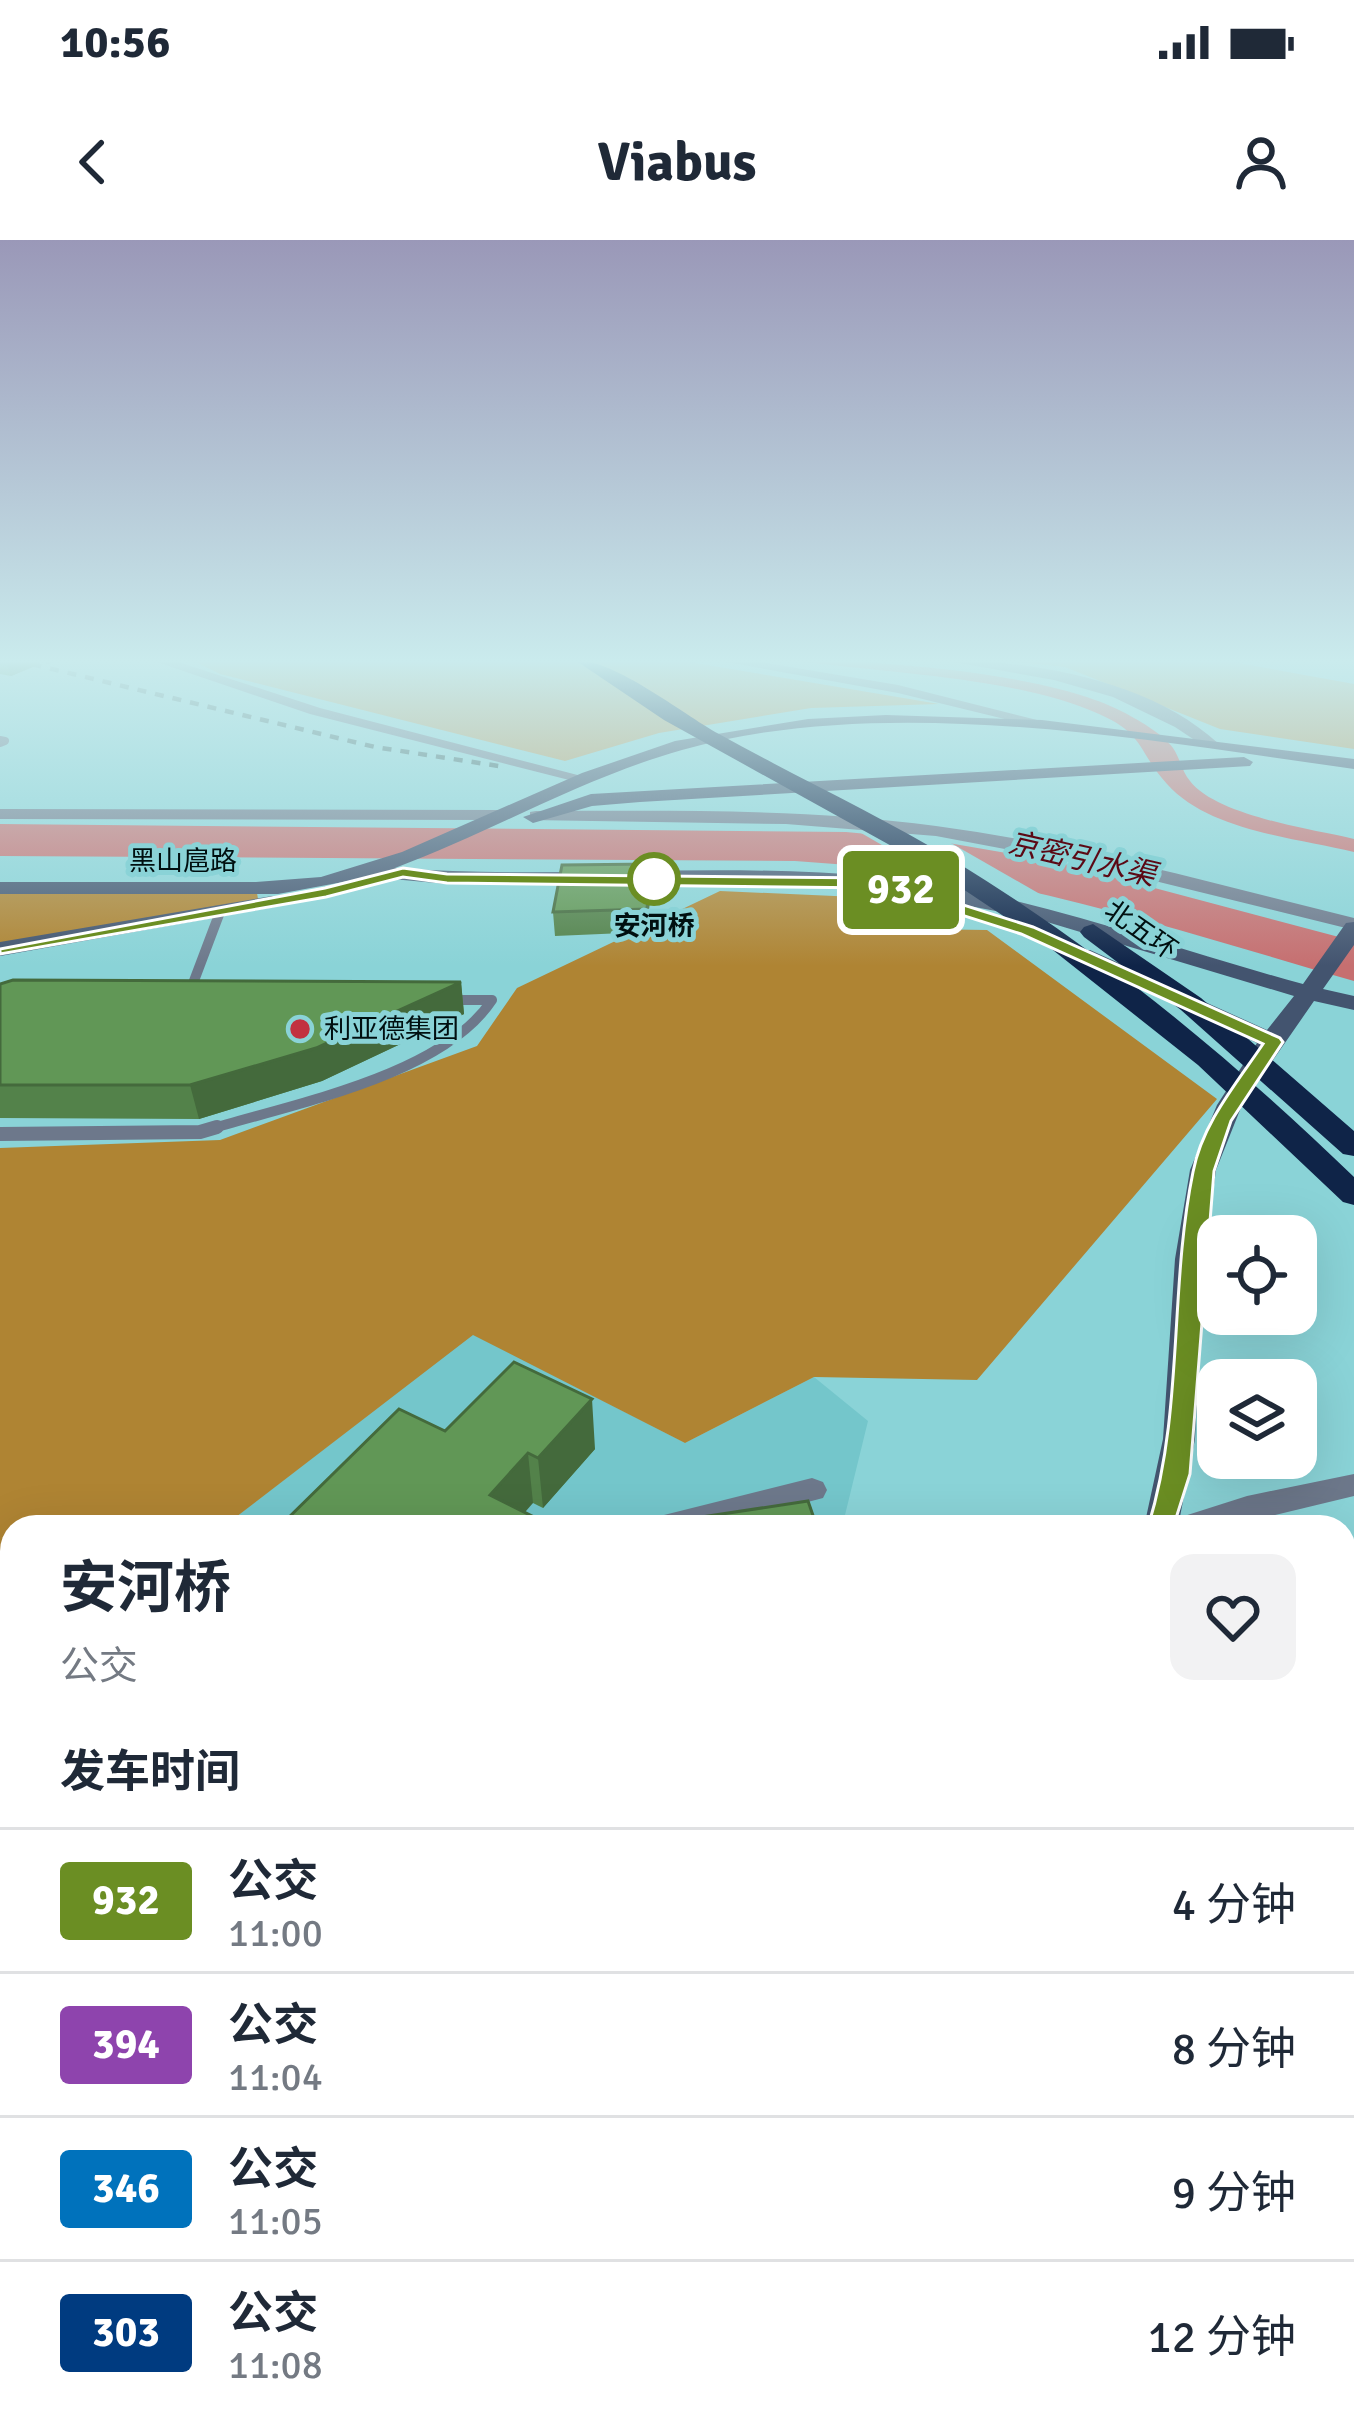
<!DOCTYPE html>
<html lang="zh">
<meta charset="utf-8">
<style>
body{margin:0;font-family:Signika,"Noto Sans SC",sans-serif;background:#f2f2f3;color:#1f2937;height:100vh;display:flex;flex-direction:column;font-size:45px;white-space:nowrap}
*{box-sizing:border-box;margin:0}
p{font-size:39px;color:#747a83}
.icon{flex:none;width:66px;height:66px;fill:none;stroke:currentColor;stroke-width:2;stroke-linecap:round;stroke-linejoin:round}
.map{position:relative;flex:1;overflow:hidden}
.details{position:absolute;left:0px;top:1275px;width:1356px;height:912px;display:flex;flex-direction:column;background:#fff;border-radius:36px 36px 0 0;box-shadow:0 12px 48px #0002}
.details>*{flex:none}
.badge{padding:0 24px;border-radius:9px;font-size:42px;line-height:78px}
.buttons{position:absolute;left:1197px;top:975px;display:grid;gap:24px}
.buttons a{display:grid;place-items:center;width:120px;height:120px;border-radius:24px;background:#fff;box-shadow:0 12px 48px #0002;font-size:60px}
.map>.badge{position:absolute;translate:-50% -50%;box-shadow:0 0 0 6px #fff}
h2{padding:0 60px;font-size:45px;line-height:108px}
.round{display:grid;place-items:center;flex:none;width:126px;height:126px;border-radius:24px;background:#f2f2f3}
.summary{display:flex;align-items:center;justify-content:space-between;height:204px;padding:0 60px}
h1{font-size:57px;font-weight:700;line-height:90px}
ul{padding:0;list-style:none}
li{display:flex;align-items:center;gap:36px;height:144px;padding:0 60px;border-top:3px solid #e0e1e3}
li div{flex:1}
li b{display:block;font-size:45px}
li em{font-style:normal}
li .badge{min-width:132px;font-weight:700;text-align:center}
.status{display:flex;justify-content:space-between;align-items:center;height:84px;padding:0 60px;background:#fff;direction:ltr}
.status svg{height:33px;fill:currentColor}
header{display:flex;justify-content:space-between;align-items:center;height:156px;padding:0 60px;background:#fff;font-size:54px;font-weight:700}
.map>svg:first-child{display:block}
</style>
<div class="status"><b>10:56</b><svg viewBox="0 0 49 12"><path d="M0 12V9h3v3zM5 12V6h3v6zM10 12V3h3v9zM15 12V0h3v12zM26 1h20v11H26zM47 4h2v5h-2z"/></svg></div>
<header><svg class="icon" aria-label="back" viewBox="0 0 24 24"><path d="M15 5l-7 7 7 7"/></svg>Viabus<svg class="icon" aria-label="person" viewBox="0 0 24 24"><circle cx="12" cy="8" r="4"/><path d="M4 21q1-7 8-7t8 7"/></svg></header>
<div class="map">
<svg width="1354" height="2187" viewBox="0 0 1354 2187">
<rect width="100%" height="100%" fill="#8ad3d7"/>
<path fill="#74c6cb" d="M 473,1094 L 685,1203 L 814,1137 L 868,1181 L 844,1279 L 962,1287 L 223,1287 Z
M 12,1449 L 12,1676 L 0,1683 L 0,1458 Z"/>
<path fill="#bc9a5e" d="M 192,420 L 677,420 L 939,464 L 811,468 L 659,493 L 565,521 L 220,434 Z
M 1003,420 L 1222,420 L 1354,444 L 1354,509 L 1220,489 L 1065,427 Z"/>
<path fill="#af8433" d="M 720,651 L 879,658 L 915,689 L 987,690 L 1217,859 L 977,1140 L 814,1137 L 685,1203 L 473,1095 L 223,1287 L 12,1287 L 12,1449 L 0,1458 L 0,908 L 220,900 L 477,806 L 517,748 Z
M 0,652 L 257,653 L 258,659 L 0,704 Z"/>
<path fill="#c66f70" d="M 793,420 C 877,420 1048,433 1121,471 C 1137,479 1163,494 1173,508 C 1180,518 1182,532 1190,541 C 1217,576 1312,589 1354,599 L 1354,612 C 1296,598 1209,591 1167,544 C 1138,512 1145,494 1099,474 C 1015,436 886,434 793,420 Z
M 0,584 L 846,592 L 931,600 L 1053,621 L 1354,701 L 1354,741 C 1239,708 1124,671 1006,646 C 937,632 866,626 795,621 L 0,616 Z"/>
<path fill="#8ad3d7" d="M 849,586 L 937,595 L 1059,665 L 946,642 Z"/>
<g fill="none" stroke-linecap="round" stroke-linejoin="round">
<path stroke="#6d788b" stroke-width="8" d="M 0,500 L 5,501 L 0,503"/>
<path stroke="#6d788b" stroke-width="10" d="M 189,754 L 220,672
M 449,760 L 492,760
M 207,890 C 292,864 442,836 492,760"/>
<path stroke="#6d788b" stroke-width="14" d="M 0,894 L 200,892 L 217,887"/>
<path fill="#6d788b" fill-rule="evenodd" d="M 42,420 L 56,420 L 48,425 Z
M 151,420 L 172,420 L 320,468 L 589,538 L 581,543 L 310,474 Z
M 715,420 L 748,420 L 898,445 L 1049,483 L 1041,488 L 898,453 Z
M 942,420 C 1032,420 1150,440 1219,504 L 1205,507 L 1175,487 L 1113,457 L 1054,440 Z
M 0,569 L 498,570 L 507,575 L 498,580 L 0,579 Z
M 536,571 C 669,571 804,568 936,586 C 1078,605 1216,644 1354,678 L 1354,690 L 1094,626 L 936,596 L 786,584 L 530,580 L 530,572 Z
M 1354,1234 L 1354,1256 L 1226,1287 L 1174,1287 L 1178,1278 L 1247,1256 Z
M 812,1238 L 823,1242 L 827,1250 L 823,1258 L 712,1287 L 649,1287 L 653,1278 L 664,1275 Z"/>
<path fill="#43546f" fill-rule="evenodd" d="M 886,475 L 1042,480 L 1354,519 L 1354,529 C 1146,500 887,452 682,510 C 582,538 492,592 395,628 C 556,640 717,621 879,637 C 1025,651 1162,706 1303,744 L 1346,683 L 1354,682 L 1354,705 L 1323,749 L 1354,756 L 1354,770 L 1314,761 L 1242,865 L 1216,930 L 1204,1019 L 1195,1199 L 1178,1287 L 1144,1287 L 1163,1199 L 1175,1019 L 1190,930 L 1217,865 L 1257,803 L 1071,715 L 1074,710 L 1090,710 L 1267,790 L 1294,756 L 1037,679 L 880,649 L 757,642 L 447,644 L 370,637 L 278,654 L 0,654 L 0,642 L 256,642 L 321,637 L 402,612 L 582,533 L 675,501 L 808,479 Z
M 1244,517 L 1253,522 L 1250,526 L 640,562 L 592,566 L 533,583 L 523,577 L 591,554 Z
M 272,656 L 282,662 L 279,666 L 0,716 L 0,702 Z
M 95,2175 L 150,2175 L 145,2187 L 90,2187 Z"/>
<path fill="#0f2448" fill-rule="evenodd" d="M 575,420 C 616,420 681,473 719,494 C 796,537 877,574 953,620 C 1099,709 1231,818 1354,937 L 1354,965 L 1343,962 L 1198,825 L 1044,703 L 933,629 L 664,480 Z
M 1093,684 L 1201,758 L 1354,891 L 1354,916 L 1343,914 L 1181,770 L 1084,697 L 1080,692 L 1084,687 Z"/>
<path stroke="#416b6d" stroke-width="4.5" stroke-dasharray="9 9" stroke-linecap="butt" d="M 15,420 L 375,507 L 505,527"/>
</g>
<path fill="#53824a" d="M 0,420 L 39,420 L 40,424 L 11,436 L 0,434 Z
M 651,647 L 647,692 L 555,696 L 553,672 Z
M 461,742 L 464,774 L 322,841 L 199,879 L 0,878 L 0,744 Z
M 445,1191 L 595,1209 L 543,1268 L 533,1263 L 279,1287 Z
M 12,1548 L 12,1606 L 0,1588 L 0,1560 Z"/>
<path fill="#446a3c" d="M 14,420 L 38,420 L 40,424 L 11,436 L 7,423 Z
M 651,624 L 651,647 L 647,692 L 647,669 Z
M 461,742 L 464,774 L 322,841 L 199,879 L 190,845 Z
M 592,1159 L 595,1209 L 543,1268 L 538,1218 Z
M 528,1213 L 533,1263 L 512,1287 L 490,1255 Z
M 12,1876 L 12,1916 L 0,1930 L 0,1890 Z
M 12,2041 L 12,2093 L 0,2108 L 0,2055 Z"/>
<path fill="#619756" stroke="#446a3c" stroke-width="3" d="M 651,624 L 647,669 L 553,672 L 562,625 Z
M 13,740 L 461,742 L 316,808 L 190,845 L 0,845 L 0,744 Z
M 514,1122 L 592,1159 L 538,1218 L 528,1213 L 490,1255 L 554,1287 L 279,1287 L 399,1169 L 445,1191 Z
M 808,1261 L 817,1287 L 663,1287 L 662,1283 Z
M 12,1548 L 12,1588 L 0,1579 L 0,1560 Z
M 12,1797 L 12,1876 L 0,1890 L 0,1810 Z
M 12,1959 L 12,2041 L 0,2055 L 0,1973 Z"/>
<linearGradient id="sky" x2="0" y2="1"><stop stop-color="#9a98b8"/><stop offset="0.58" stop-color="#caebed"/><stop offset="1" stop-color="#caebed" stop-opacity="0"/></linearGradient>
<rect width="1354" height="726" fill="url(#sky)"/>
<path fill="#6b8e23" stroke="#fff" stroke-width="3" d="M 403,628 L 447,634 L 878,638 L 1033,687 L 1280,798 L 1283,802 L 1231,881 L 1214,931 L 1190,1234 L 1171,1294 L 1161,1297 L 1148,1287 C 1184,1171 1169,1049 1193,932 C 1202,884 1236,844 1263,804 L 1021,694 L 877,648 L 447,643 L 403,637 L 326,657 L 0,714 L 0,709 L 325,648 Z"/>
<circle fill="#fff" stroke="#6b8e23" stroke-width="6" cx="654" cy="639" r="24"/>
<circle fill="#c23140" stroke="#8ad3d7" stroke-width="4.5" cx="300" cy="789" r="12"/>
<g text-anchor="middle" stroke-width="10" stroke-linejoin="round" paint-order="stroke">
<g font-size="27" fill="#000f10" stroke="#8ad3d7">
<text x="183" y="630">黑山扈路</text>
<text transform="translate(1141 690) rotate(35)" y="9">北五环</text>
</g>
<g font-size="27" font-weight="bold" fill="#000f10" stroke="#8ad3d7">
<text x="654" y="695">安河桥</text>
</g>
<g font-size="27" fill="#000f10" stroke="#8ad3d7" text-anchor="start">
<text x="324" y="798">利亚德集团</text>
</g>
<g font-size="30" font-style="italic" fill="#5b0915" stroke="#8ad3d7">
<text transform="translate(1082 619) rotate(13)" y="10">京密引水渠</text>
</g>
</g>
</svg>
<div class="buttons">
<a><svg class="icon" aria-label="locate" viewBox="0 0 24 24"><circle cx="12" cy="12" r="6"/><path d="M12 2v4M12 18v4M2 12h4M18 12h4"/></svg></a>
<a><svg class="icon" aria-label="layers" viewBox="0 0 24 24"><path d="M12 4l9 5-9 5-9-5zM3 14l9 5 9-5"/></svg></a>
</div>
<b class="badge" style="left:901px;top:650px;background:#6b8e23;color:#fff">932</b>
<section class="details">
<div class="summary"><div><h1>安河桥</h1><p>公交</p></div><a class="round"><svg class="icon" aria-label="heart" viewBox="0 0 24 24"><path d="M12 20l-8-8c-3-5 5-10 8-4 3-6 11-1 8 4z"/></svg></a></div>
<h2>发车时间</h2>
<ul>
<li><span class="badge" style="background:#6b8e23;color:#fff">932</span><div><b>公交</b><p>11:00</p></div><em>4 分钟</em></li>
<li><span class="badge" style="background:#8e44ad;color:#fff">394</span><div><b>公交</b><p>11:04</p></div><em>8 分钟</em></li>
<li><span class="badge" style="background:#0072bc;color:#fff">346</span><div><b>公交</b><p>11:05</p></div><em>9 分钟</em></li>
<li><span class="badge" style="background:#003b80;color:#fff">303</span><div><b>公交</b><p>11:08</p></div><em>12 分钟</em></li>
</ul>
</section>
</div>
